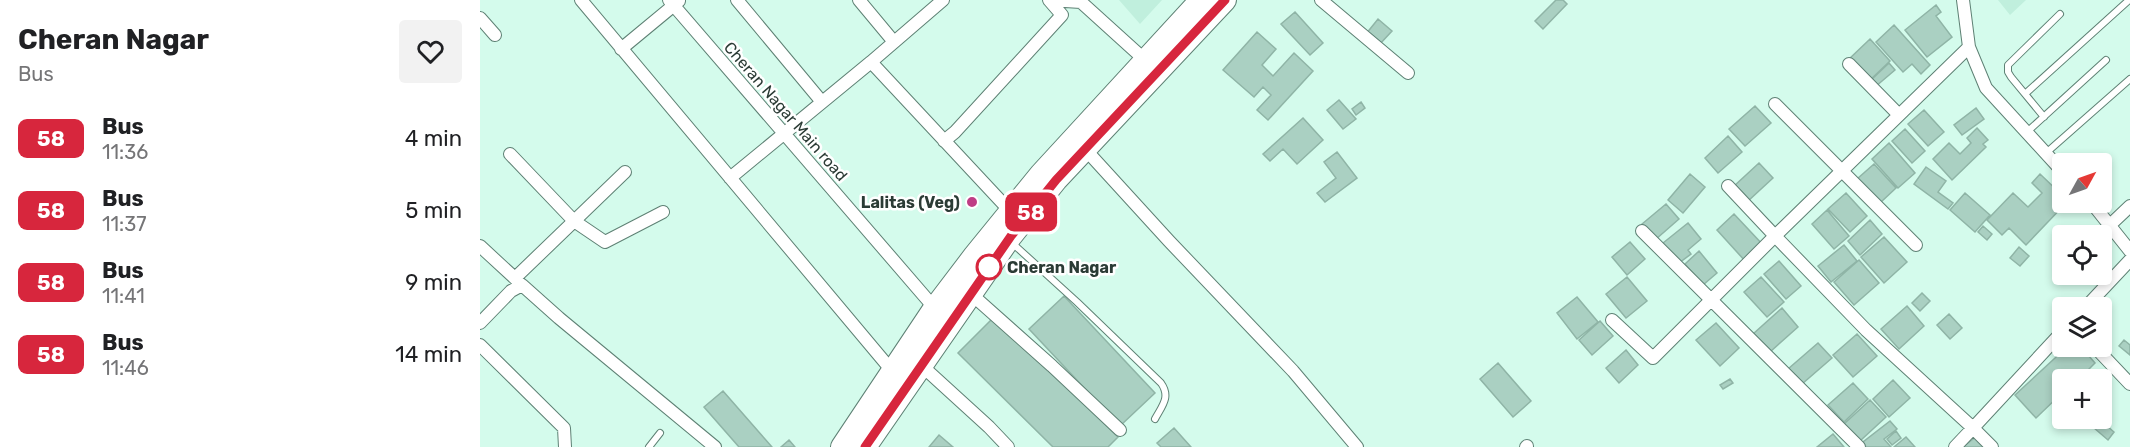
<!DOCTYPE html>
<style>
body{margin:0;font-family:Rubik,sans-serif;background:#f2f2f2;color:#202124;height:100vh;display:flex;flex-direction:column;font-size:22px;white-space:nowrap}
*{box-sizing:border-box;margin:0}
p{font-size:20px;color:#757577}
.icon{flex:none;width:33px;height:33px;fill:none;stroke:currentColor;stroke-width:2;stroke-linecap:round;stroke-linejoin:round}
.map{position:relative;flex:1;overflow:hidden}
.drawer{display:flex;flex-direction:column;background:#fff;width:480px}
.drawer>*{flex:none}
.badge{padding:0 12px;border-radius:9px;font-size:21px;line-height:39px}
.needle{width:39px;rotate:50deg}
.controls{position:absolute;left:1572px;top:153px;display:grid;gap:12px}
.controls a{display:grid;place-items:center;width:60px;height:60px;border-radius:6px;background:#fff;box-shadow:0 3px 9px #0003;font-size:30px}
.map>.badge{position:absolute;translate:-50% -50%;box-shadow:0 0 0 3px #fff}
.round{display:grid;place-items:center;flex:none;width:63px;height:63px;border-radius:6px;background:#f2f2f2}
.overview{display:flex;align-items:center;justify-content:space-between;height:102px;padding:0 18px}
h1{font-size:28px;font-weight:700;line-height:45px}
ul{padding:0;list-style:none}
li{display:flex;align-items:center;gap:18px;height:72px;padding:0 18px}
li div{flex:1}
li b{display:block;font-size:22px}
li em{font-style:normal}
li .badge{min-width:66px;font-weight:700;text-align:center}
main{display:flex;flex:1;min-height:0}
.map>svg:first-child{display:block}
</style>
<main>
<section class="drawer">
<div class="overview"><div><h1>Cheran Nagar</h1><p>Bus</p></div><a class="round"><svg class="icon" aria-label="heart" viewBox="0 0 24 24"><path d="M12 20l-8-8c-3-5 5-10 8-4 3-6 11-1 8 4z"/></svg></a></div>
<ul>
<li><span class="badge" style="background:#d7263d;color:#fff">58</span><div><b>Bus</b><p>11:36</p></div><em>4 min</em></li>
<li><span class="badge" style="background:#d7263d;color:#fff">58</span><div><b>Bus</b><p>11:37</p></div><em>5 min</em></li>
<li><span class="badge" style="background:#d7263d;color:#fff">58</span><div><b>Bus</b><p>11:41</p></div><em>9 min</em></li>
<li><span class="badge" style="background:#d7263d;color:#fff">58</span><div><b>Bus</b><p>11:46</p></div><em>14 min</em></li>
</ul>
</section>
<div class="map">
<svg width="1650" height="447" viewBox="0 0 1650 447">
<rect width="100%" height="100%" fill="#d4fbec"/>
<path fill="#c0efdd" d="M 639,0 L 682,0 L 660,24 Z
M 1518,0 L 1546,0 L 1530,15 Z"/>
<path fill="#aad0c2" stroke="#8fb4a6" stroke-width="1.5" d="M 1076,0 L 1083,0 L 1087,4 L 1063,29 L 1055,21 Z
M 1456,5 L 1461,12 L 1456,16 L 1472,37 L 1447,57 L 1425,30 Z
M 815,12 L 843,43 L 830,55 L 801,24 Z
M 898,19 L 912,31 L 899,45 L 886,34 Z
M 1414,25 L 1450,65 L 1441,74 L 1432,64 L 1423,72 L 1396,42 Z
M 777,32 L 796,49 L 782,65 L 793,76 L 814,53 L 833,71 L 788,120 L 777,110 L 791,95 L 783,87 L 774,97 L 743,70 Z
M 1390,39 L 1410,61 L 1388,82 L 1368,60 Z
M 1409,63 L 1415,70 L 1395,87 L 1390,81 Z
M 859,100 L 876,119 L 863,129 L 847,110 Z
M 881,102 L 885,108 L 876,115 L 872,109 Z
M 1275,106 L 1291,123 L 1265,146 L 1249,129 Z
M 1496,108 L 1504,119 L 1482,135 L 1474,125 Z
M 1444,110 L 1464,132 L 1448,146 L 1428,124 Z
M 823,118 L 843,140 L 817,164 L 803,149 L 790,161 L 783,154 Z
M 1497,128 L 1508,140 L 1503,144 L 1506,147 L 1472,180 L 1453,159 L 1469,143 L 1480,154 L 1491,143 L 1487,138 Z
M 1425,129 L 1445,151 L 1432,163 L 1412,141 Z
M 1248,136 L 1262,152 L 1238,173 L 1225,158 Z
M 1409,143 L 1435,173 L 1418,188 L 1392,159 Z
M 857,152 L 877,178 L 845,202 L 837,193 L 856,178 L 844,162 Z
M 1279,163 L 1293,178 L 1267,202 L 1253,187 Z
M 1394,164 L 1416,188 L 1400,203 L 1377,179 Z
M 1446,167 L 1466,181 L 1458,192 L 1473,203 L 1468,209 L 1434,184 Z
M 1210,174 L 1225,187 L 1203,213 L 1188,200 Z
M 1560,174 L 1582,195 L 1582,202 L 1587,202 L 1546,245 L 1529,228 L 1522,235 L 1507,220 L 1533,193 L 1548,207 L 1562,193 L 1552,183 Z
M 1366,193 L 1387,216 L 1370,232 L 1348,209 Z
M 1485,193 L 1510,215 L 1495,232 L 1470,210 Z
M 1186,204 L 1199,219 L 1175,240 L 1162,224 Z
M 1347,210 L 1369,236 L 1354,249 L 1332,224 Z
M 1254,214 L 1284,246 L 1266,262 L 1237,230 Z
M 1390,220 L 1402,234 L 1380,255 L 1368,241 Z
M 1208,223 L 1221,239 L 1208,250 L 1211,254 L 1199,263 L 1183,243 Z
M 1503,226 L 1512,234 L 1507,240 L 1498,232 Z
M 1404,237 L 1427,262 L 1404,283 L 1381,257 Z
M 1150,242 L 1165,259 L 1147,275 L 1132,257 Z
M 1364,245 L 1377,261 L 1351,282 L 1338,266 Z
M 1539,247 L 1549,256 L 1540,266 L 1530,258 Z
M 1219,251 L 1237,273 L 1223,285 L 1205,264 Z
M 1379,260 L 1399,283 L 1374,305 L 1354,282 Z
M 1299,261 L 1321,286 L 1306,299 L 1284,274 Z
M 1147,277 L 1167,301 L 1146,318 L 1126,294 Z
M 1281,277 L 1304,302 L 1287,317 L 1264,292 Z
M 1442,293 L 1450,301 L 1440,311 L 1432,303 Z
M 584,296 L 675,393 L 640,426 L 549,329 Z
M 1097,297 L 1118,322 L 1097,339 L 1077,313 Z
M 1427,306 L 1444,326 L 1419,349 L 1401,329 Z
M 1302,308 L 1318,327 L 1290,352 L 1273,334 Z
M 1469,314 L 1482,328 L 1470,339 L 1457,325 Z
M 515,316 L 638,437 L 628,447 L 573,447 L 478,353 Z
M 1120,321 L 1133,336 L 1112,355 L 1099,340 Z
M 1236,323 L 1259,348 L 1240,366 L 1216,340 Z
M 1377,334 L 1397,356 L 1373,377 L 1353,355 Z
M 1644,340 L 1650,345 L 1650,355 L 1639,346 Z
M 1338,343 L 1352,358 L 1322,384 L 1308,369 Z
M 1588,346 L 1595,354 L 1602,348 L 1615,363 L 1598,380 L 1582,380 L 1582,393 L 1556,418 L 1535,395 Z
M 1146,350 L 1158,365 L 1139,383 L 1126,368 Z
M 1018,363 L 1051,401 L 1033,417 L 1000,379 Z
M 1250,379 L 1253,383 L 1243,389 L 1240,385 Z
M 1413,380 L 1430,398 L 1409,417 L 1393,399 Z
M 1373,383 L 1388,399 L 1364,422 L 1348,405 Z
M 243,391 L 292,447 L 259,447 L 224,407 Z
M 1390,400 L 1406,417 L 1380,441 L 1364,424 Z
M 1610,418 L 1618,418 L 1634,432 L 1628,440 L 1607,422 Z
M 1410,421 L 1417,429 L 1404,439 L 1411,447 L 1386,447 L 1383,442 Z
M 694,428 L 711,447 L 681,447 L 677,443 Z
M 1416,431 L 1421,438 L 1412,445 L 1407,439 Z
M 1353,434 L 1364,447 L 1337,447 Z
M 459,435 L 473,447 L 449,447 Z
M 1498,435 L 1508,447 L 1483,447 Z
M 1426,437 L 1435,447 L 1414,447 Z
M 309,440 L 315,447 L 301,447 Z"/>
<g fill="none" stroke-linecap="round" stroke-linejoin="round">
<defs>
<path id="lane" d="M 1545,94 L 1649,0
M 1564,117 L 1531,77 L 1528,72 L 1528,65 L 1580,14
M 1547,132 L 1626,60
M 1566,153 L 1650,79
M 531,242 L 597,302 L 681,383 C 691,397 682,406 675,419
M 169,447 L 180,433"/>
<path id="street" d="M 101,0 L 413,372
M 189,0 L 458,312
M 257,0 L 342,102
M 379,0 L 414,42
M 463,0 L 391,62 L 530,211
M 569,0 L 601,2 L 665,60
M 841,0 L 928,73
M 1483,0 L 1489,47 L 1506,88 L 1582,171
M 0,18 L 15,35
M 1489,47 L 1295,236 L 1386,330 L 1493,428 L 1582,332
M 141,49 L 199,1
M 1369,64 L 1419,115
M 1295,104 L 1436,245
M 464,141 L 475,132 L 582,15 L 569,0
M 605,149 L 689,241 L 813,371 L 877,447
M 30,154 L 94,221 L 125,242 L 183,212
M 250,178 L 391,62
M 1611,202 L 1650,251
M 1630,225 L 1650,206
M 1162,231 L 1379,447
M 0,246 L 39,282
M 35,278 L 145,172
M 490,293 L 572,366 L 640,430
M 1605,308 L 1650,260
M 1132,320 L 1173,358 L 1295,236 L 1248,186
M 0,323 L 31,291 L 42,285 L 79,318 L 235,447
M 0,345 L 84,428 L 85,447
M 1614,346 L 1650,384
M 441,365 L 509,427 L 528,447
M 1046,447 L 1047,446
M 1475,447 L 1493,428 L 1512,447"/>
<path id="highway" d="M 362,447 L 454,309 L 495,255 L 561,174 L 721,0
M 385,447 L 531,236 L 576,180 L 745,0"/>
</defs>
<use href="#lane" stroke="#5e8174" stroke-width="8"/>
<use href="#street" stroke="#5e8174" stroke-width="14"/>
<use href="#highway" stroke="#5e8174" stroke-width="24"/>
<use href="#lane" stroke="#fff" stroke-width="6"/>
<use href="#street" stroke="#fff" stroke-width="12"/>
<use href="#highway" stroke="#fff" stroke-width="22"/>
</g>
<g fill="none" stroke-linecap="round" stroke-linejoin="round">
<defs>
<path id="line" d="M 385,447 L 531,236 L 576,180 L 745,0"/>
</defs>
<use href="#line" stroke="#fff" stroke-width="14"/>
<use href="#line" stroke="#d7263d" stroke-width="9"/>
</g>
<circle fill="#bf3d85" stroke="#fff" stroke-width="2" cx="492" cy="202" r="6"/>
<circle fill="#fff" stroke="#d7263d" stroke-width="3" cx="509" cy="267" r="12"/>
<g text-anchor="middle" stroke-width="5" stroke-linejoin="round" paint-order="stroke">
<g font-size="16" fill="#2b3b35" stroke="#fff">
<text transform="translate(306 111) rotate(49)" y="6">Cheran Nagar Main road</text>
</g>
<g font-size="16" font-weight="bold" fill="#2b3b35" stroke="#fff" text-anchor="end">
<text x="480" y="208">Lalitas (Veg)</text>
</g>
<g font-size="16" font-weight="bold" fill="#2b3b35" stroke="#fff" text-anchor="start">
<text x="527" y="273">Cheran Nagar</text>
</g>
</g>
</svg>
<div class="controls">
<a><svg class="needle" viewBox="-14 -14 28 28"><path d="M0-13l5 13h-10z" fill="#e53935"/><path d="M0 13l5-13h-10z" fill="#757577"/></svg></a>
<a><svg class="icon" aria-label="locate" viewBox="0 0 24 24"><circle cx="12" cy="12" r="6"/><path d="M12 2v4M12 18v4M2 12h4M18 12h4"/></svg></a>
<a><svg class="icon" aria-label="layers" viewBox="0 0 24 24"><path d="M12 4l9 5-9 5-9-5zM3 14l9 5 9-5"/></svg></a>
<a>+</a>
</div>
<b class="badge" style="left:551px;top:212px;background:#d7263d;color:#fff">58</b>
</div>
</main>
